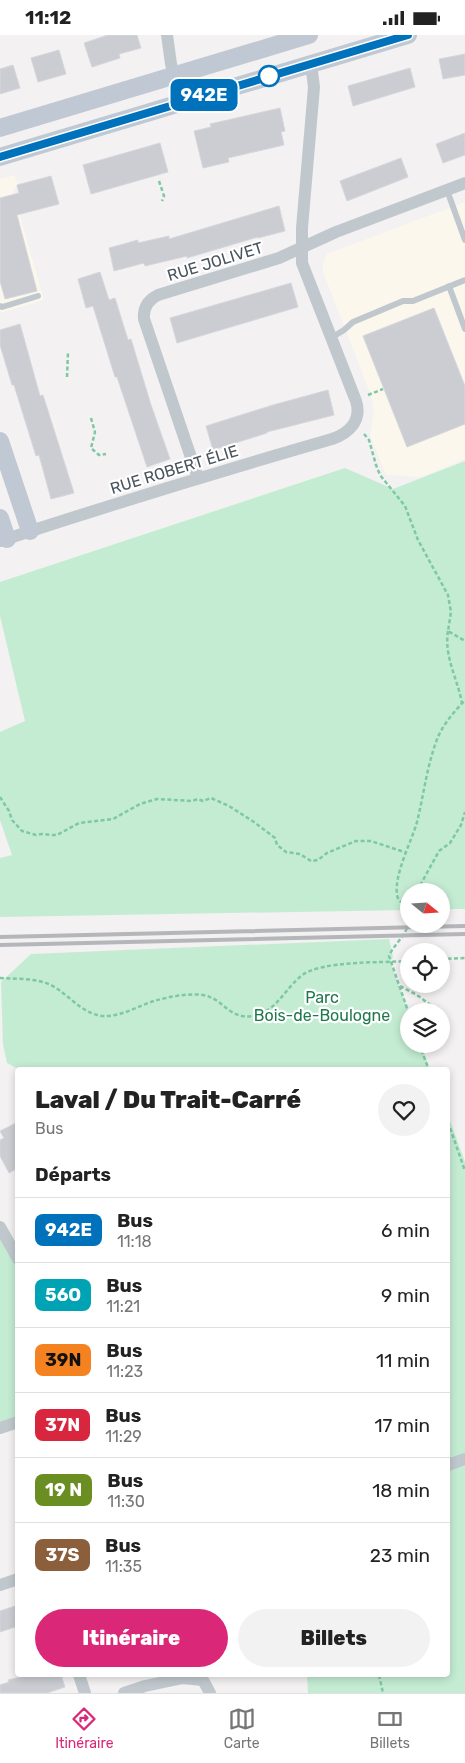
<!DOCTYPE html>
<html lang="fr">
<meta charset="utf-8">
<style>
body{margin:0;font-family:Rubik,sans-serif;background:#f2f2f2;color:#222;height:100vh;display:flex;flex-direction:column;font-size:19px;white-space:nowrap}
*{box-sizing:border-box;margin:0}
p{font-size:16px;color:#767676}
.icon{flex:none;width:28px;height:28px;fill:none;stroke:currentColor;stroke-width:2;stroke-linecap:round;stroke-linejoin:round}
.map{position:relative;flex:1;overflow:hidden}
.panel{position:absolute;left:15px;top:1032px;width:435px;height:610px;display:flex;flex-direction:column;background:#fff;border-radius:5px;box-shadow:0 2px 8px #0003}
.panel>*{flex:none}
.badge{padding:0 10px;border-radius:8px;font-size:18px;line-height:32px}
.needle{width:32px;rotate:108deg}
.buttons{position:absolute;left:400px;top:848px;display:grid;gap:10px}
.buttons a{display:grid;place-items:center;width:50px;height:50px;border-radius:50%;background:#fff;box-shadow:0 2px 8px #0003;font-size:25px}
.map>.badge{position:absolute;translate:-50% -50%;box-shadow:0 0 0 2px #fff}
h2{padding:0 20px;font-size:19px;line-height:45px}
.round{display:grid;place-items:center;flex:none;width:52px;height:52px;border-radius:26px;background:#f2f2f2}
.overview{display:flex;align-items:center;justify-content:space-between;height:85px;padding:0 20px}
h1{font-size:24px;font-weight:800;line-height:38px}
.button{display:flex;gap:10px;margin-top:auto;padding:10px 20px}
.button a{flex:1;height:58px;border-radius:30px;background:#db2777;color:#fff;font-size:20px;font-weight:800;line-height:58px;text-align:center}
.button a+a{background:#f2f2f2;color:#222}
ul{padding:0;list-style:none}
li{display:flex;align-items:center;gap:15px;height:65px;padding:0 20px;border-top:1px solid #e0e0e0}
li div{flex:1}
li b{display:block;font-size:19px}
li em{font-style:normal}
li .badge{min-width:55px;font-weight:700;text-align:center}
.status{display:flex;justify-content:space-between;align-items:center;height:35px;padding:0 25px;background:#fff;direction:ltr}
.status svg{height:14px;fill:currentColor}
.menu{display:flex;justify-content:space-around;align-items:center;height:70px;border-top:1px solid #e0e0e0;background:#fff;font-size:14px;color:#767676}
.menu a{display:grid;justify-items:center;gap:2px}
.menu .selected{color:#db2777}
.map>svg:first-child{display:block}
</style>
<div class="status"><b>11:12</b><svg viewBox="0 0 49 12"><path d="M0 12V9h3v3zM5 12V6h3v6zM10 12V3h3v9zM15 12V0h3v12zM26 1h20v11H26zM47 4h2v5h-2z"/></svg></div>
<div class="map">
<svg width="465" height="1658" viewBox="0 0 465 1658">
<rect width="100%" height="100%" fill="#f3f1f1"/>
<path fill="#fbf7ed" d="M 14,140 L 18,148 L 13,156 L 44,265 L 0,278 L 0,144 Z
M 465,167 L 465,424 L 421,442 L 386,440 L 370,400 L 374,377 L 372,363 L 323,237 L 323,228 L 327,219 Z"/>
<path fill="#c4ecd3" d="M 465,426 L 465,874 L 441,874 L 441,856 L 409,856 L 409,875 L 0,882 L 0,823 L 12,820 L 0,785 L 0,697 L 25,686 L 0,581 L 0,547 L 345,433 L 393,454 Z
M 389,904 L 393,922 L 390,927 L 409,977 L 409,1009 L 421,1009 L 430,1035 L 20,1035 L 7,1028 L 3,1009 L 1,947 L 31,919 Z
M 448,1080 L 465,1127 L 465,1658 L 308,1658 L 307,1640 L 448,1640 Z
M 0,1192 L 18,1224 L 17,1387 L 0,1393 Z"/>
<path fill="#cbcdd3" stroke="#d5d7dc" d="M 108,0 L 137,0 L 141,13 L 119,19 L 120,23 L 92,32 L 84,8 Z
M 59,15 L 66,39 L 38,47 L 31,23 Z
M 465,19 L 465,40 L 443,44 L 439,24 Z
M 13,30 L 20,53 L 0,59 L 0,34 Z
M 410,33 L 415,52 L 353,71 L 348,51 Z
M 280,73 L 285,96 L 281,97 L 284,110 L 228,123 L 229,127 L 203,133 L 194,96 L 211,92 L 210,89 Z
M 465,98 L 465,120 L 443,128 L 436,109 Z
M 160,108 L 168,137 L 91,159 L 83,130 Z
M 401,123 L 408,142 L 347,166 L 340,146 Z
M 51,141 L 59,169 L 17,180 L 37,256 L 5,264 L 0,246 L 0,163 L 19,158 L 17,150 Z
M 279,171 L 285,196 L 258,203 L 258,202 L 187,223 L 187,221 L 145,231 L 144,228 L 114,236 L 109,213 L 138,205 L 138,208 L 169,201 L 169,204 Z
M 100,237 L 109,265 L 115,263 L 128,305 L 131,304 L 151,370 L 170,424 L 147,432 L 117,342 L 115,342 L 93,271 L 86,273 L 78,244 Z
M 291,248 L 298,272 L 177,308 L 170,283 Z
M 434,273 L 465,351 L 465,389 L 407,412 L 363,301 Z
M 20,289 L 40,361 L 43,360 L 74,458 L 51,464 L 39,420 L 36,421 L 14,350 L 12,350 L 0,310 L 0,295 Z
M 328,355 L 334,380 L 267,397 L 267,398 L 213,415 L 206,391 L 273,370 Z
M 18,1087 L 18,1133 L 9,1138 L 0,1121 L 0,1105 L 4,1103 L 0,1096 Z
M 18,1570 L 18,1591 L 0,1597 L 0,1576 Z
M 29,1640 L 61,1640 L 65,1652 L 47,1658 L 0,1658 L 0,1650 L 9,1647 L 8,1645 Z"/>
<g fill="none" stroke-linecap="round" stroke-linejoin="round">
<path stroke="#7ec8a4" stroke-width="2.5" stroke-dasharray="4 2.5" stroke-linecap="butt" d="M 159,146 L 164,161 L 162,166
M 67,342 L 68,317
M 368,360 L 383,354
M 91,383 L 95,397 L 91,413 L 99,420 L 106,419
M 364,399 L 369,405 L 376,430 L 380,440 L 405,471 L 418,505 L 448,560 L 451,577 L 448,596 L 465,606
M 448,596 C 444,622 457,642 462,668
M 0,762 L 9,776 L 12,785 L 22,796 L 36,800 L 42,799 L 52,800 L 57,800 L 79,788 L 113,784 L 140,769 L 157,764 L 192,766 L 198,764 L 203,766 L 211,763 L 229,771 L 254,787 L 275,803 L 277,810 L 281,813 L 286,817 L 300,819 L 311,826 L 318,825 L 327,818 L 356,806 L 371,806 L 407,818
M 417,856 L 439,816 L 450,808 L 461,790 L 465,777
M 409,879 L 407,871 C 402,868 398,866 397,860 C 394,839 411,808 417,787 C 424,759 427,729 438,702 C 444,688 455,676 465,665
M 409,887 C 406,901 394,909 389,921 L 409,979
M 441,924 L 465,923
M 0,943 C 16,944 34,943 49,949 C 68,958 81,979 103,981 C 121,982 138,971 154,966 C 168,962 187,958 203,960 C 223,963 229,985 253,981 C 276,977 284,955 301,941 C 321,925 383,928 409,926
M 400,951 L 417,960 L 436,974
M 419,1009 L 429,1035
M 448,1087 L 465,1136
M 379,1640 L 383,1658"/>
<path stroke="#c0c8ce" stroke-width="6" d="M 447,155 L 465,205
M 449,251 L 465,294
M 0,271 L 2,272 L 38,261
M 331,303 L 344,295 L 353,287 L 403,266 L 413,266 L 465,245"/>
<path stroke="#c0c8ce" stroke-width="12" d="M 167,0 L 171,29 L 182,67
M 198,443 L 144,284 C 143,273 148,265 158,260 L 279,223 L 336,197 L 465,148
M 0,506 C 110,470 221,436 332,404 C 350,398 362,385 356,366 L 302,228 L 302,193 L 314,52 L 311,29
M 0,1192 L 18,1224
M 0,1393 L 18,1387
M 448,1430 L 465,1424
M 0,1550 L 18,1544
M 79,1640 L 85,1658
M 124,1658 L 145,1651 L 183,1643 L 203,1645 L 210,1658"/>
<path stroke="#c0c9d3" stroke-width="18" d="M 0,93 L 309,0
M 0,122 L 408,0
M 0,406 L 30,496
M 0,483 L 7,504"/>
<path stroke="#b4b6ba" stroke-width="4" d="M 0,902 L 465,891
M 0,910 L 465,899"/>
</g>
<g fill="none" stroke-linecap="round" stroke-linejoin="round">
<defs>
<path id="line" d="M 0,122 L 408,0"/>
</defs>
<use href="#line" stroke="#fff" stroke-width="11"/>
<use href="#line" stroke="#0072bc" stroke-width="8"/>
</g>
<circle fill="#fff" stroke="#0072bc" stroke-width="2.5" cx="269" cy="41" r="10"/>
<g text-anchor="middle" stroke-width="4.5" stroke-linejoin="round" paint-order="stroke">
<g font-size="16" fill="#4a545d" stroke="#fff">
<text transform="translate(215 226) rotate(-17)" y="6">RUE JOLIVET</text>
<text transform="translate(174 434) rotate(-17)" y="6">RUE ROBERT ÉLIE</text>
</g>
<g font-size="16" fill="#1f794d" stroke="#fff">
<text x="322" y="968">Parc<tspan x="322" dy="18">Bois-de-Boulogne</tspan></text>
</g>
</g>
</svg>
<div class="buttons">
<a><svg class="needle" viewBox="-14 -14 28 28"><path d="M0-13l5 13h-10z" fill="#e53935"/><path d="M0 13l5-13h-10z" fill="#767676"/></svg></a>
<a><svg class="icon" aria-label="locate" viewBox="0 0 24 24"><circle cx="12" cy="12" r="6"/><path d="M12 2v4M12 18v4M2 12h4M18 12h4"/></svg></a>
<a><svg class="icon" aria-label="layers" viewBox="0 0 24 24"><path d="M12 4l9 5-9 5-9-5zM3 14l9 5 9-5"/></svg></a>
</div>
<b class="badge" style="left:204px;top:60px;background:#0072bc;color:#fff">942E</b>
<section class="panel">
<div class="overview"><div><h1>Laval / Du Trait-Carré</h1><p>Bus</p></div><a class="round"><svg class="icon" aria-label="heart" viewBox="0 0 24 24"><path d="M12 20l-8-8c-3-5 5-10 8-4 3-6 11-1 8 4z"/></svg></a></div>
<h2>Départs</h2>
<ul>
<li><span class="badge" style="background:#0072bc;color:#fff">942E</span><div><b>Bus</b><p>11:18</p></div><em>6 min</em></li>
<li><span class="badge" style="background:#00a3b4;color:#fff">56O</span><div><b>Bus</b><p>11:21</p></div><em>9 min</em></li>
<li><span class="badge" style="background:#f58220;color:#111">39N</span><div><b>Bus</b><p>11:23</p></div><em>11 min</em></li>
<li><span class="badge" style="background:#d7263d;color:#fff">37N</span><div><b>Bus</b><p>11:29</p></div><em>17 min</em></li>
<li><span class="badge" style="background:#6b8e23;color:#fff">19 N</span><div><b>Bus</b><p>11:30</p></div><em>18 min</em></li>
<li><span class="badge" style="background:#8b5e3c;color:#fff">37S</span><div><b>Bus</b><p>11:35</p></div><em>23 min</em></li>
</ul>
<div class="button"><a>Itinéraire</a><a>Billets</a></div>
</section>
</div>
<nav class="menu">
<a class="selected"><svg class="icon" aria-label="directions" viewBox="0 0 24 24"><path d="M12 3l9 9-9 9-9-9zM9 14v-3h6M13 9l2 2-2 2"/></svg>Itinéraire</a>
<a><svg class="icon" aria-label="map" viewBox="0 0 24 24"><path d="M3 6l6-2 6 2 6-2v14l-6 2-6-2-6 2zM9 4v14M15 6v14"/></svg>Carte</a>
<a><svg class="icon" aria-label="tickets" viewBox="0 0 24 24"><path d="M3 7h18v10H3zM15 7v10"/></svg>Billets</a>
</nav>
